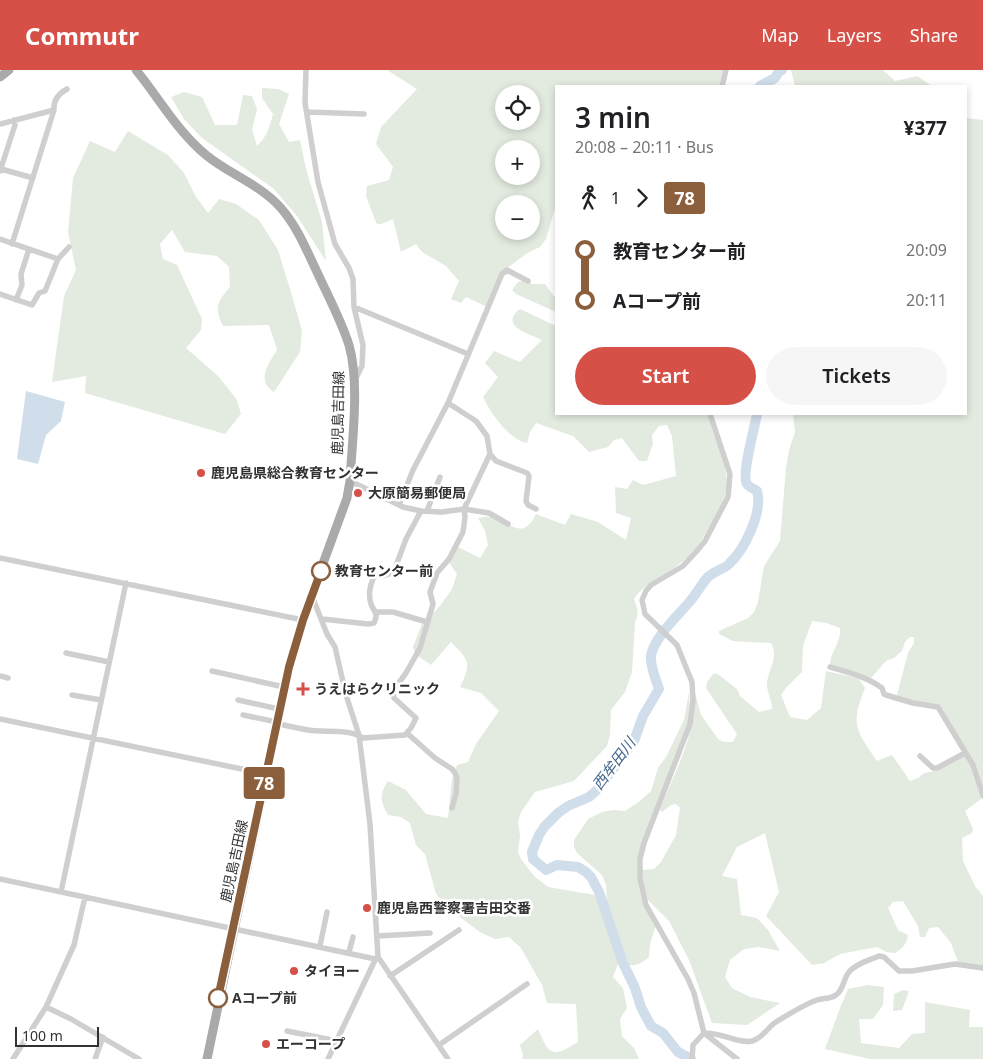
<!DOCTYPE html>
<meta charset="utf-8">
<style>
body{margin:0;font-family:"Noto Sans","Noto Sans JP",sans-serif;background:#f6f6f6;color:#202124;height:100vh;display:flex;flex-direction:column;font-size:19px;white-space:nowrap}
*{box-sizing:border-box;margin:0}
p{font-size:16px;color:#757577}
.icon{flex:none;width:28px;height:28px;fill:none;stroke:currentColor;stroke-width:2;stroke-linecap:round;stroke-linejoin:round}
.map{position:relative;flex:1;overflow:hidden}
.side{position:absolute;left:555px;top:15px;width:412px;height:330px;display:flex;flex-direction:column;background:#fff;border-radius:0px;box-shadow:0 2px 8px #0003}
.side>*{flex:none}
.badge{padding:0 10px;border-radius:4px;font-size:18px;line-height:32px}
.fabs{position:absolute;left:495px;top:15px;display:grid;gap:10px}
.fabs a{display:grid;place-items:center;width:45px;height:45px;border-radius:50%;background:#fff;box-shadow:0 2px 8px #0003;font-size:25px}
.scale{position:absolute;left:15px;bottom:12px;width:84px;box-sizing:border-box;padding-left:5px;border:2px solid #323232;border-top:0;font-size:14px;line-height:18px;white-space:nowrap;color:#323232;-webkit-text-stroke:4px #fff;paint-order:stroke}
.map>.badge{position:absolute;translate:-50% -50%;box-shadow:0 0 0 2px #fff}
.legs{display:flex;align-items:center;gap:8px;height:55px;padding:0 20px;font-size:16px}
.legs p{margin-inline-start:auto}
.head{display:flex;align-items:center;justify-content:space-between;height:85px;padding:0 20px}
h1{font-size:28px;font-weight:600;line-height:38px}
.button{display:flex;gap:10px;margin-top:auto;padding:10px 20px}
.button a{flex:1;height:58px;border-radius:30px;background:#d65047;color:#fff;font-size:20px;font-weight:600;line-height:58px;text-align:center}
.button a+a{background:#f6f6f6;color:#202124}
ul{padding:0 20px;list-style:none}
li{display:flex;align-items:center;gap:18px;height:50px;font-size:19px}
li i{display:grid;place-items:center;width:8px;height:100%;margin:0 6px;background:currentColor}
li i::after{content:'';width:12px;height:12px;margin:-6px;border:4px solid;border-radius:50%;background:#fff}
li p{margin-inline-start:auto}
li:first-child i{background:linear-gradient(#0000 50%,currentColor 0)}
li:last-child i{background:linear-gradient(currentColor 50%,#0000 0)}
header{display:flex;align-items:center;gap:30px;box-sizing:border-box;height:70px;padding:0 25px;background:#d65047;color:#fff}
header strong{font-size:24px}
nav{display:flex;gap:28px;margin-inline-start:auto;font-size:18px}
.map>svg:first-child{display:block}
</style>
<header>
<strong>Commutr</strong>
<nav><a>Map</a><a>Layers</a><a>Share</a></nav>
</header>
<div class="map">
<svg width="983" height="989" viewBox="0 0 983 989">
<rect width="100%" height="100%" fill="#fff"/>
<path fill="#e3eadf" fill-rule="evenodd" d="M 387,0 L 723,0 L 719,16 L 556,16 L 556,135 L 546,169 L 540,177 L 529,182 L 500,203 L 487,237 L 466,227 L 461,233 L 451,229 L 459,211 L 446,196 L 422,182 L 416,174 L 401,182 L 393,149 L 381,154 L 377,154 L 375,150 L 366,126 L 367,116 L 389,110 L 393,97 L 376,74 L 381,57 L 417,19 ZM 504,24 L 531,24 L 531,51 L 504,51 ZM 504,79 L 531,79 L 531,106 L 504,106 ZM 504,134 L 531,134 L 531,161 L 504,161 Z
M 791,0 L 883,0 L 895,11 L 917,6 L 932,16 L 795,16 Z
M 262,18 L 279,19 L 289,24 L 279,54 L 289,72 L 300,70 L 306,99 L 322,152 L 326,191 L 297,146 L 274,119 L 202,68 L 184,49 L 171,27 L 184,22 L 202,27 L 215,55 L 237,55 L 243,25 L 252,26 L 257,39 L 252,60 L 257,76 C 267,67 270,56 273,44 L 262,28 Z
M 966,48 L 983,50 L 983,722 L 976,696 L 954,661 L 943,639 L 935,634 L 901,629 L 897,625 L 908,583 L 914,573 L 914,567 L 910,567 L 905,572 L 902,581 L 894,588 L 886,591 L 871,608 L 830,595 C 830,582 842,571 840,558 L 826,553 L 812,551 L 803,576 L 802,602 L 786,618 L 781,625 L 790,647 L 807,650 L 821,638 L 826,601 L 858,608 L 865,618 C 850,655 856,660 877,691 L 892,685 L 910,711 L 918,708 L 924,703 L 935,701 L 963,686 L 965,686 L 971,696 L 981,729 L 965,741 L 973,759 L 972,763 L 962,768 L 963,791 L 975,816 L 983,826 L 983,896 L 958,892 L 951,873 L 938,857 L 929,858 L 925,867 L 920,867 L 918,856 L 903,831 L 893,832 L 888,838 L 898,860 L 908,865 C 907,874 902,879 895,883 L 886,882 L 877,877 L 840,884 L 824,893 L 812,895 L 766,846 L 779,822 L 765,763 L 737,777 L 722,806 L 737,809 L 741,845 L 757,848 L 768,860 L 780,881 L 759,877 L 744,879 L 730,890 L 725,907 L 732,918 L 750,927 L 780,933 L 747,955 L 712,953 L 689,890 L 669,851 L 648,830 L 643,816 L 641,800 L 654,799 L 661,792 L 676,765 L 680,738 L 676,734 L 671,735 L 662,742 L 660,739 C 675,702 696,664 695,623 L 701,645 L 718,669 L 724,672 L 733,672 L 737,664 L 706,618 L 707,612 L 714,603 L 719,605 L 737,619 L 740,626 L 759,642 L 772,639 C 772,630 766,621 767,612 C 769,599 779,586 771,573 L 733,571 L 719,564 L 719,561 L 748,548 L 754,542 L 758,532 L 764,496 L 780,471 L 786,398 L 789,380 L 795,362 L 793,344 L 966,344 Z
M 128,61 L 168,85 L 184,103 L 196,127 L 208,143 L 219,129 L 236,134 L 259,150 L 278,180 L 293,229 L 302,261 L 300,282 L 274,322 C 256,311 268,294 277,280 L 269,255 L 223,256 C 214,238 217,232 230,217 L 229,197 L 217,186 L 185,182 L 172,160 L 160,174 L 163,189 L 177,195 L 202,249 L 201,260 L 186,278 L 219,307 L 237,330 L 241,344 L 225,364 L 85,323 L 86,306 L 52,312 L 64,226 L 76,200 L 68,162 L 73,108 L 90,71 L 115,82 Z
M 522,211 L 533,214 L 545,214 L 556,229 L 556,242 L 516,224 L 512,220 L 518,212 Z
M 520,239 L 556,256 L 556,344 L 708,344 C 713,370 733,398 725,425 C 722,436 715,446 710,456 C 702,469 695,483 682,492 C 666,505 646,511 634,529 C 637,538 640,543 635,552 L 632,602 L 625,622 L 611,640 L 610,665 L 607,676 L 574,711 L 535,722 L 521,742 L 518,752 L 520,765 L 518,782 L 521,789 L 534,806 L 548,817 L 595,825 L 607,831 L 606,815 L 602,805 L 577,783 L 574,777 L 574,770 L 588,749 L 602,742 L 613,740 L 625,741 L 640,731 L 651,721 L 658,698 L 666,687 L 684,650 L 689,622 L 690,640 L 688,653 L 637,791 C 637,820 642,831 656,855 L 650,874 L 649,887 C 638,897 632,896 618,894 L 613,907 L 623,918 L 627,938 L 620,949 L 622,966 L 634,978 L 639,989 L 522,989 L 523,985 L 520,975 L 538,959 C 549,986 553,988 578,972 L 576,934 L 547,933 L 542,915 L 521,878 L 509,867 L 495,869 L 480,862 L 449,839 L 436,824 L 425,784 L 416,775 L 410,753 L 401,747 L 388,745 C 380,731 379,725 388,711 L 406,720 L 426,744 L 448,748 L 452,709 L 457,695 L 468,692 L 476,674 L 499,641 L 481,623 L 460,617 C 472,593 469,590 451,572 L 431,595 L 415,584 L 413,577 L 422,554 L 440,536 L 452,519 L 457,504 L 448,491 L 458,477 L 480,488 L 488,475 L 485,461 L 478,448 C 481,448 486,446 489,447 C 507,447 521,475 536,444 L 565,455 L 571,444 L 598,452 L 626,470 L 631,448 L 616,443 L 615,417 L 627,419 L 633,410 L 643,415 L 676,406 L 672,366 L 667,355 L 659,356 L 652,365 L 653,374 L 647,391 L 639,391 L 622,368 L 614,370 L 608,377 L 589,382 L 573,366 L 536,353 L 530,362 L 527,373 C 509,370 490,342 483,327 L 498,307 L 485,293 L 494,281 L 520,292 L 542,270 C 530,264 498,256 520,239 Z
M 868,915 L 884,917 L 883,935 L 873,949 L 859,949 L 861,973 L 899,978 L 912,964 L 925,963 L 925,932 L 970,940 L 969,957 L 983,957 L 983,989 L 870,989 L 825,979 L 840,938 L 848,919 Z
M 903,920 L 909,921 L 902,940 L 893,941 L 894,924 Z"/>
<path fill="#d0ddea" d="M 26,321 L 65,332 L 61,351 L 46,365 L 38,394 L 17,389 Z"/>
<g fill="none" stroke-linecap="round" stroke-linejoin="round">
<path stroke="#d0ddea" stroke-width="10" d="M 760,16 L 775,8 L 779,1 L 782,0
M 691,989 L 678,982 L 663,963 L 651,956 L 641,937 L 635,918 L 623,893 L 599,822 L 591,807 L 586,802 L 578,797 L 557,795 L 546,800 L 533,789 L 532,782 L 539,765 L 545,756 L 558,743 L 568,736 L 589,727 L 597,720 L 634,671 L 643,646 L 659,619 C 656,609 650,597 651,586 C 654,567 679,545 691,530 C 697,523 701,515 707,508 C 713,501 723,500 729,494 C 745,479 763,442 757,421 C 754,419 749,417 747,414 C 741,405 755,357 757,344"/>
<path stroke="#cfcfcf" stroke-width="5.5" d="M 306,0 L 305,33 L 318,112 L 335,174 L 349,198 L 353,209 L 354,237 L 363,275 L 362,296 L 354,312
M 722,16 L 726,0
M 307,42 L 364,44
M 0,54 L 54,40
M 1,99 L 33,108
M 0,101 L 15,55 L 14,50
M 0,169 L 58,189 L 69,177
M 12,174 L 54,40 C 53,30 58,24 67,19
M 0,224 L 32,235 L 39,223 L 45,221 L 58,189
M 16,230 L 22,215 L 21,204 L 29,179
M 354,237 L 468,284
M 710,344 L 730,404 L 728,427 L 705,471 L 696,482 L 683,496 L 651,515 L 646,521 L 642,530 L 645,544 L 677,575 L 692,612 L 693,631 L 690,654 L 644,773 L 640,789 L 640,809 L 646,835 L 688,909 L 694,923 L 704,963 L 737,989
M 490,384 L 496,391 L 527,403 L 529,406 L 526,431 L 528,435 L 536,439
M 350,411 L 403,437 L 421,441 L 442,442 L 464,439 L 489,443 L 508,454
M 399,435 L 413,400 L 448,333 L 502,204 L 507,200 L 528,211
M 427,441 L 440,407
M 0,488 L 303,550
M 312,526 L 327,564 L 335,577 L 346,625 L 359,665 L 370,754 L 378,887 L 448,989
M 376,542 L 393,542 L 427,552
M 322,549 L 368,554 L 374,553 C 379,543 374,542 371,534 C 368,524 370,514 375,505 C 383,506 388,506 394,501 L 406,469 L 421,441
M 66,583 L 109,592
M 830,597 C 848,602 867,607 882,618 L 884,624 L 886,625 L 913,633 L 938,637 L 973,695 L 983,726
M 212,601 L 284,617
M 0,606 L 8,608
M 72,625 L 101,630
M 238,630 L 279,639
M 243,645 L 277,652
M 0,649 L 266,704
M 276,653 C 287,656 297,658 308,660 C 325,663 349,658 363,668 L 405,665 L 411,658 L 416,648 L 394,628 L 393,623 L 395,618 L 406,603 L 420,578 L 433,534 L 430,522 L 437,503 L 449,489 L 463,462 L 465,447 L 464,439 L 490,384 L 487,366 L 476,351 L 448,333
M 408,664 L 435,688 L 452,699 L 455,703 L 457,708 L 456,724 L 452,738
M 920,686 L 933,698 L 937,698 L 965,683
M 0,809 L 375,889
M 61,822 L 126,513
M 377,866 L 430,863
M 320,876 L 327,842
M 349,882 L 353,867
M 390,906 L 459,860
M 46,937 L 71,949 L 139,989
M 287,961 L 337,971
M 439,975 L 527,914
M 13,989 L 46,937 L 74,875 L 85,827
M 95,989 L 103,967
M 328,989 L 376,888
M 692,989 L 693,975 L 704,963 C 720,962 739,974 752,971 C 763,968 768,957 776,952 C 789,944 803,935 817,930 C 823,928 831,929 836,925 C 844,920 843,909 849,902 C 855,894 870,890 879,886 L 884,887 L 899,901 L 912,901 L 955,894 L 983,898"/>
<path stroke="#aaa" stroke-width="9" d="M 136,0 C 159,28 177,61 206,85 C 229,104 259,114 280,137 C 297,156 306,179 317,202 C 328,226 341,250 349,275 C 360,314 352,370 350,411 L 347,428 L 306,540 L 289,597 L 207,989
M 0,7 L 9,0"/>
</g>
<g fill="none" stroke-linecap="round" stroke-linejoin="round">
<defs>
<path id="line-1" d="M 218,928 L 289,597 L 303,550 L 321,501"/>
</defs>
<use href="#line-1" stroke="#fff" stroke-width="11"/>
<use href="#line-1" stroke="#8b5e3c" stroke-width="8"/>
</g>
<g fill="#d65047" stroke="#fff" stroke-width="2">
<circle cx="201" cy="403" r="5"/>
<circle cx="358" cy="423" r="5"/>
<path d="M300.5 611.5h5v5h5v5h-5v5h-5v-5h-5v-5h5z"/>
<circle cx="367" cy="838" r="5"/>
<circle cx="294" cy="901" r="5"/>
<circle cx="266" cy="974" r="5"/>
</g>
<g fill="#fff" stroke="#8b5e3c" stroke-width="2.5">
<circle cx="321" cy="501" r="9"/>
<circle cx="218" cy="928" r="9"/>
</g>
<g text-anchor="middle" stroke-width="5" stroke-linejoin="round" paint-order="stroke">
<g font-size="14" fill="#323232" stroke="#fff">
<text transform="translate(338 343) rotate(-89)" y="5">鹿児島吉田線</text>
<text transform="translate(234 791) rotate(-78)" y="5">鹿児島吉田線</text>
</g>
<g font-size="14" font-weight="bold" fill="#323232" stroke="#fff" text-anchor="start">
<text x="211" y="408">鹿児島県総合教育センター</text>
<text x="368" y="428">大原簡易郵便局</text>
<text x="314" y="624">うえはらクリニック</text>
<text x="377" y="843">鹿児島西警察署吉田交番</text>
<text x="304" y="906">タイヨー</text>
<text x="276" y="979">エーコープ</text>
</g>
<g font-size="14" font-weight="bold" fill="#323232" stroke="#fff" text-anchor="start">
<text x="335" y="506">教育センター前</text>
<text x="232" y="933">Aコープ前</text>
</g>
<g font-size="15" font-style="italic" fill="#46688d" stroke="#fff">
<text transform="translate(614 694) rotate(-53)" y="5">西牟田川</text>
</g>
</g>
</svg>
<div class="fabs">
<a><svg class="icon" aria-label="locate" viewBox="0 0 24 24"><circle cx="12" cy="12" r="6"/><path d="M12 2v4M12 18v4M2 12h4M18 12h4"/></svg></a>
<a>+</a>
<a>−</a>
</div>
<div class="scale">100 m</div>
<b class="badge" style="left:264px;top:713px;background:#8b5e3c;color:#fff">78</b>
<section class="side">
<div class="head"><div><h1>3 min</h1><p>20:08 – 20:11 · Bus</p></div><b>¥377</b></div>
<div class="legs"><svg class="icon" aria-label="walk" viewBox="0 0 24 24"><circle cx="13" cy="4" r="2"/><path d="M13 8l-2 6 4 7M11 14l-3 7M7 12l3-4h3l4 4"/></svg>1<svg class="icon" aria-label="forward" viewBox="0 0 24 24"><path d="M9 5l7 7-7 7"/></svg><b class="badge" style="background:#8b5e3c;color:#fff">78</b></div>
<ul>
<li><i style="color:#8b5e3c"></i><b>教育センター前</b><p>20:09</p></li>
<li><i style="color:#8b5e3c"></i><b>Aコープ前</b><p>20:11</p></li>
</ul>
<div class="button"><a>Start</a><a>Tickets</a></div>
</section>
</div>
